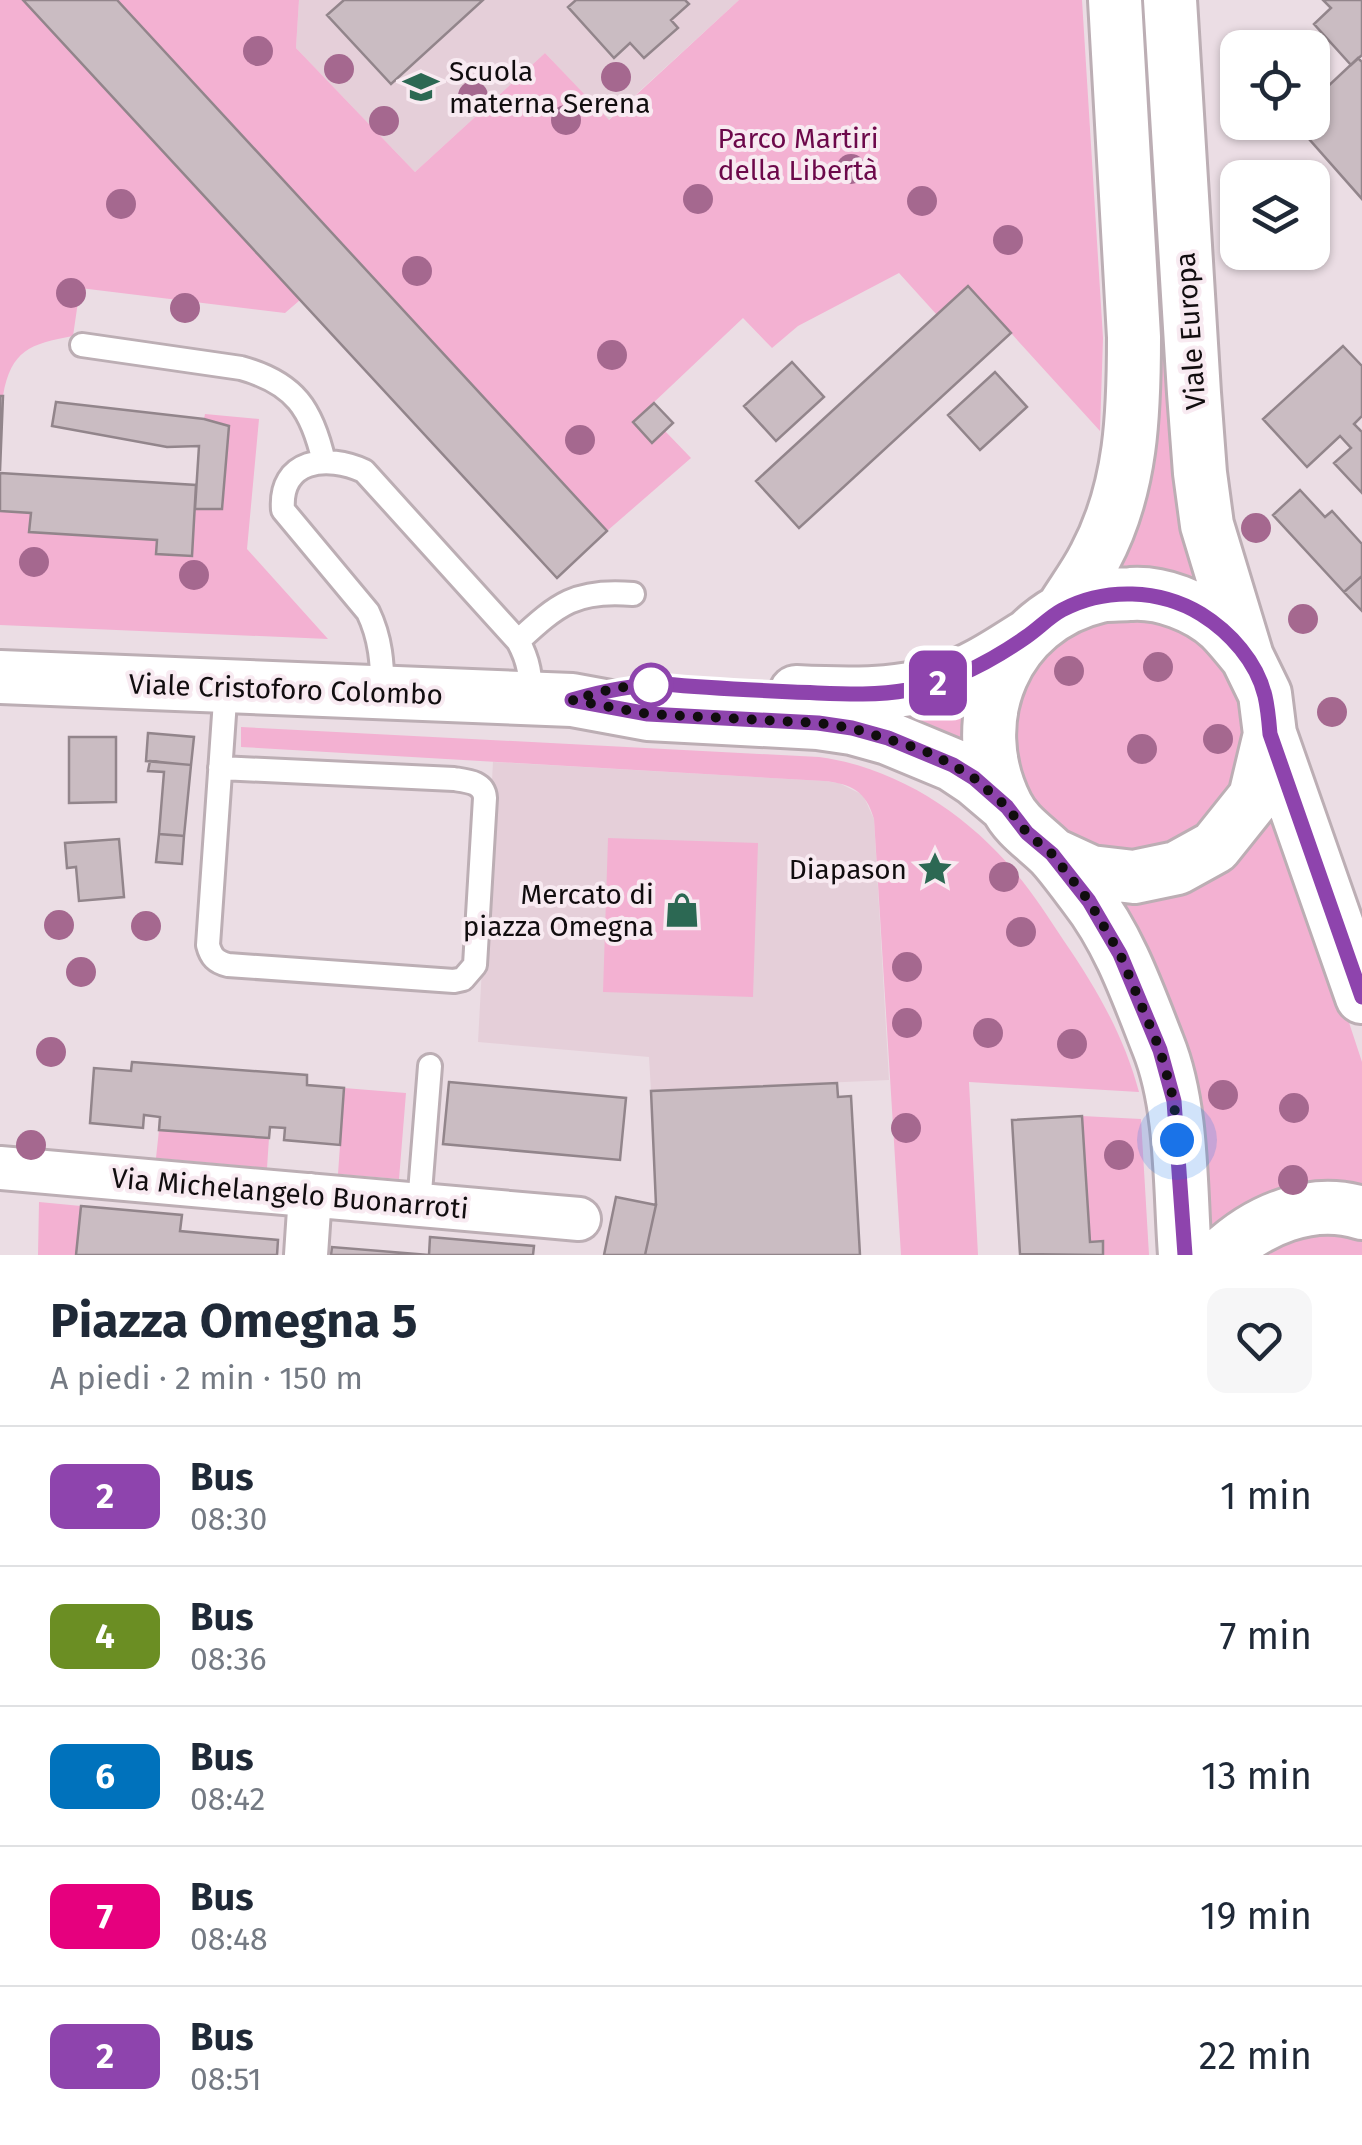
<!DOCTYPE html>
<html lang="it">
<meta charset="utf-8">
<style>
body{margin:0;font-family:"Fira Sans",sans-serif;background:#f6f6f7;color:#1f2937;height:100vh;display:flex;flex-direction:column;font-size:38px;white-space:nowrap}
*{box-sizing:border-box;margin:0}
p{font-size:32px;color:#747a83}
.icon{flex:none;width:55px;height:55px;fill:none;stroke:currentColor;stroke-width:2;stroke-linecap:round;stroke-linejoin:round}
.map{position:relative;height:1255px;overflow:hidden}
.sheet{display:flex;flex-direction:column;background:#fff;flex:1}
.sheet>*{flex:none}
.badge{padding:0 20px;border-radius:15px;font-size:35px;line-height:65px}
.fabs{position:absolute;left:1220px;top:30px;display:grid;gap:20px}
.fabs a{display:grid;place-items:center;width:110px;height:110px;border-radius:20px;background:#fff;box-shadow:0 2px 8px #0004;font-size:50px}
.you{position:absolute;width:50px;height:50px;margin:-25px;border:8px solid #fff;border-radius:50%;background:#1a73e8;box-shadow:0 0 0 15px #1a73e833}
.map>.badge{position:absolute;translate:-50% -50%;box-shadow:0 0 0 5px #fff}
.round{display:grid;place-items:center;flex:none;width:105px;height:105px;border-radius:20px;background:#f6f6f7}
.overview{display:flex;align-items:center;justify-content:space-between;height:170px;padding:0 50px}
h1{font-size:48px;font-weight:700;line-height:75px}
ul{padding:0;list-style:none}
li{display:flex;align-items:center;gap:30px;height:140px;padding:0 50px;border-top:2px solid #e0e1e3}
li div{flex:1}
li b{display:block;font-size:38px}
li em{font-style:normal}
li .badge{min-width:110px;font-weight:700;text-align:center}
.map>svg:first-child{display:block}
</style>
<div class="map">
<svg width="1362" height="1255" viewBox="0 0 1362 1255">
<rect width="100%" height="100%" fill="#ebdde4"/>
<path fill="#e5cfd9" d="M 299,0 L 739,0 L 608,120 L 545,53 L 415,172 L 296,48 Z
M 493,762 L 824,781 L 839,783 L 863,795 L 874,819 L 889,1080 L 651,1091 L 649,1057 L 478,1042 Z"/>
<path fill="#f3b1d2" d="M 0,0 L 23,0 L 300,300 L 285,313 L 80,288 L 73,336 C 30,344 11,350 3,396 L 0,396 Z
M 116,0 L 299,0 L 296,48 L 415,172 L 545,53 L 609,120 L 739,0 L 1082,0 L 1103,338 L 1100,431 L 969,287 L 937,315 L 899,273 L 798,326 L 772,348 L 743,318 L 633,422 L 652,442 L 665,431 L 691,458 L 607,531 Z
M 1133,0 L 1147,0 L 1171,420 L 1181,536 L 1199,593 L 1116,573 Z
M 205,414 L 259,419 L 247,549 L 328,639 L 0,625 L 0,511 L 31,513 L 30,532 L 157,540 L 156,554 L 191,556 L 195,509 L 223,508 L 229,426 L 204,419 Z
M 1127,613 L 1199,634 L 1246,697 L 1243,781 L 1187,843 L 1104,855 L 1032,811 L 1013,773 L 1013,698 L 1056,637 Z
M 967,698 L 967,744 L 901,715 Z
M 241,727 L 819,757 C 895,767 966,813 1015,872 C 1033,893 1049,918 1064,941 C 1097,989 1124,1036 1139,1092 L 969,1082 L 978,1255 L 901,1255 L 874,819 C 866,791 852,784 824,781 L 241,747 Z
M 1266,814 L 1281,816 L 1362,1062 L 1362,1195 L 1210,1239 L 1187,1049 L 1173,1006 L 1152,958 L 1119,902 Z
M 608,838 L 758,843 L 753,997 L 603,992 Z
M 344,1088 L 406,1093 L 399,1179 L 338,1174 Z
M 1082,1116 L 1141,1119 L 1149,1255 L 1103,1255 L 1102,1241 L 1090,1242 Z
M 159,1130 L 269,1138 L 267,1168 L 156,1158 Z
M 39,1202 L 81,1206 L 76,1255 L 38,1255 Z
M 1337,1233 L 1362,1239 L 1362,1255 L 1259,1255 L 1301,1236 Z"/>
<path fill="#cabcc2" stroke="#92858b" stroke-width="2.5" d="M 23,0 L 117,0 L 607,531 L 557,578 Z
M 344,0 L 483,0 L 391,84 L 327,15 Z
M 576,0 L 685,0 L 689,4 L 671,20 L 678,28 L 644,58 L 630,43 L 614,58 L 568,7 Z
M 1323,0 L 1362,0 L 1362,55 L 1351,65 L 1314,24 L 1331,8 Z
M 1358,58 L 1362,62 L 1362,199 L 1294,122 L 1312,122 L 1312,92 L 1318,87 L 1322,92 Z
M 968,286 L 1011,333 L 799,528 L 756,481 Z
M 1343,346 L 1362,366 L 1362,416 L 1354,424 L 1362,432 L 1362,493 L 1334,463 L 1351,448 L 1340,436 L 1307,467 L 1263,419 Z
M 792,362 L 824,397 L 776,441 L 744,406 Z
M 995,372 L 1027,407 L 980,450 L 948,415 Z
M 0,396 L 3,396 L 0,471 Z
M 56,402 L 204,419 L 229,426 L 222,509 L 195,509 L 199,446 L 167,447 L 52,426 Z
M 654,403 L 673,423 L 652,443 L 633,422 Z
M 0,473 L 196,485 L 192,556 L 156,554 L 157,540 L 29,532 L 31,513 L 0,511 Z
M 1300,490 L 1325,517 L 1332,511 L 1362,544 L 1362,576 L 1344,592 L 1273,515 Z
M 1362,576 L 1362,611 L 1344,592 Z
M 148,733 L 194,737 L 191,765 L 146,761 Z
M 69,737 L 116,737 L 116,802 L 69,803 Z
M 150,761 L 191,765 L 184,836 L 159,834 L 164,772 L 148,771 Z
M 159,834 L 184,836 L 182,864 L 156,862 Z
M 119,839 L 124,897 L 79,901 L 76,867 L 67,868 L 65,843 Z
M 132,1062 L 307,1075 L 307,1085 L 344,1088 L 340,1145 L 284,1140 L 285,1128 L 270,1127 L 269,1138 L 159,1130 L 160,1117 L 144,1115 L 143,1128 L 90,1123 L 94,1068 L 131,1071 Z
M 449,1082 L 626,1098 L 620,1160 L 443,1144 Z
M 837,1083 L 838,1097 L 851,1096 L 860,1255 L 645,1255 L 656,1205 L 651,1091 Z
M 1082,1116 L 1090,1242 L 1103,1241 L 1103,1255 L 1020,1254 L 1012,1120 Z
M 616,1197 L 656,1205 L 645,1255 L 604,1255 Z
M 81,1206 L 182,1215 L 180,1231 L 278,1240 L 277,1255 L 76,1255 Z
M 430,1237 L 534,1246 L 533,1255 L 331,1255 L 332,1247 L 429,1255 Z"/>
<g fill="none" stroke-linecap="round" stroke-linejoin="round">
<defs>
<path id="service" d="M 82,345 L 241,368 C 295,383 312,409 324,462
M 518,641 C 558,604 576,589 633,594
M 383,693 C 382,663 381,639 368,612 L 283,510 C 279,459 327,454 364,471 L 518,641 C 529,661 531,676 530,698
M 220,768 L 454,779 C 467,781 484,782 485,798 L 475,965 L 463,979 L 454,981 L 228,965 C 216,962 211,957 208,945 L 226,686
M 419,1205 L 430,1066"/>
<path id="minor" d="M 0,1168 L 579,1219
M 306,1255 L 310,1195"/>
<path id="tertiary" d="M 1170,0 L 1194,393 L 1200,473 L 1207,525 L 1247,657 L 1265,694 L 1270,734 L 1362,997
M 1062,610 C 1073,592 1086,575 1095,557 C 1132,488 1134,412 1134,337 L 1115,0
M 0,677 L 572,700 L 648,714 L 818,723 L 852,728 L 888,738 L 953,765 L 974,779 L 1007,807
M 796,692 C 857,695 916,697 972,669 C 991,660 1008,648 1026,637
M 1052,854 L 1091,872 L 1134,877 L 1177,868 L 1215,847 L 1255,797 L 1270,734
M 1185,1255 C 1180,1188 1183,1107 1158,1045 C 1138,994 1119,939 1085,896 C 1074,882 1064,867 1052,854 C 1036,838 1016,826 1006,805 C 963,719 1005,618 1100,596 C 1110,594 1121,595 1131,594 C 1161,592 1198,606 1221,627 C 1230,636 1238,646 1246,656
M 1221,1255 C 1258,1220 1311,1197 1362,1213"/>
</defs>
<use href="#service" stroke="#bcaeb4" stroke-width="28"/>
<use href="#minor" stroke="#bcaeb4" stroke-width="48"/>
<use href="#tertiary" stroke="#bcaeb4" stroke-width="58"/>
<use href="#service" stroke="#fff" stroke-width="22"/>
<use href="#minor" stroke="#fff" stroke-width="42"/>
<use href="#tertiary" stroke="#fff" stroke-width="52"/>
</g>
<g fill="#a5688f">
<circle cx="258" cy="51" r="15"/>
<circle cx="339" cy="69" r="15"/>
<circle cx="616" cy="77" r="15"/>
<circle cx="473" cy="96" r="15"/>
<circle cx="566" cy="120" r="15"/>
<circle cx="384" cy="121" r="15"/>
<circle cx="851" cy="169" r="15"/>
<circle cx="698" cy="199" r="15"/>
<circle cx="922" cy="201" r="15"/>
<circle cx="121" cy="204" r="15"/>
<circle cx="1008" cy="240" r="15"/>
<circle cx="417" cy="271" r="15"/>
<circle cx="71" cy="293" r="15"/>
<circle cx="185" cy="308" r="15"/>
<circle cx="612" cy="355" r="15"/>
<circle cx="580" cy="440" r="15"/>
<circle cx="1256" cy="528" r="15"/>
<circle cx="34" cy="562" r="15"/>
<circle cx="194" cy="575" r="15"/>
<circle cx="1303" cy="619" r="15"/>
<circle cx="1158" cy="667" r="15"/>
<circle cx="1069" cy="671" r="15"/>
<circle cx="1332" cy="712" r="15"/>
<circle cx="1218" cy="739" r="15"/>
<circle cx="1142" cy="749" r="15"/>
<circle cx="1004" cy="877" r="15"/>
<circle cx="59" cy="925" r="15"/>
<circle cx="146" cy="926" r="15"/>
<circle cx="1021" cy="932" r="15"/>
<circle cx="907" cy="967" r="15"/>
<circle cx="81" cy="972" r="15"/>
<circle cx="907" cy="1023" r="15"/>
<circle cx="988" cy="1033" r="15"/>
<circle cx="1072" cy="1044" r="15"/>
<circle cx="51" cy="1052" r="15"/>
<circle cx="1223" cy="1095" r="15"/>
<circle cx="1294" cy="1108" r="15"/>
<circle cx="906" cy="1128" r="15"/>
<circle cx="31" cy="1145" r="15"/>
<circle cx="1119" cy="1155" r="15"/>
<circle cx="1293" cy="1180" r="15"/>
</g>
<g fill="none" stroke-linecap="round" stroke-linejoin="round">
<defs>
<path id="line" d="M 1185,1255 L 1174,1101 L 1160,1050 L 1120,954 L 1089,901 L 1052,854 L 1027,833 L 1007,807 L 974,778 L 953,765 L 888,738 L 852,728 L 818,723 L 648,714 L 572,700 C 603,691 631,685 664,684 C 707,688 750,690 793,692 C 831,693 870,697 908,690 C 951,683 990,662 1026,637 C 1038,629 1049,617 1062,610 C 1105,587 1160,589 1201,614 C 1230,632 1257,662 1265,696 C 1268,709 1269,722 1270,734 L 1362,997"/>
</defs>
<use href="#line" stroke="#fff" stroke-width="22"/>
<use href="#line" stroke="#8e44ad" stroke-width="15"/>
<path stroke="#110d0f" stroke-width="10" stroke-dasharray="0 18" d="M 651,685 L 664,684 L 615,688 L 572,700 L 648,714 L 818,723 L 852,728 L 923,750 L 953,765 L 974,778 L 1007,807 L 1027,833 L 1052,854 L 1089,901 L 1120,954 L 1160,1050 L 1174,1101 L 1177,1140"/>
</g>
<defs>
<symbol id="school-bare" viewBox="-9 -9 18 18"><path d="M0-5L7-2L0 1L-7-2ZM-4 1L0 2.5L4 1V4Q0 6-4 4Z" fill="#2c6853" stroke="#f8eaf1" stroke-width="2.5" paint-order="stroke"/></symbol>
<symbol id="sight-bare" viewBox="-9 -9 18 18"><path d="M0-6L1.8-2.2L6-1.7L2.9 1.2L3.7 5.4L0 3.3L-3.7 5.4L-2.9 1.2L-6-1.7L-1.8-2.2Z" fill="#2c6853" stroke="#f8eaf1" stroke-width="2.5" paint-order="stroke"/></symbol>
<symbol id="shop-bare" viewBox="-9 -9 18 18"><path d="M-5-2.5h2.3a2.7 3.5 0 0 1 5.4 0H5L5.5 6h-11ZM-1.5-2.5h3a1.5 2.3 0 0 0-3 0Z" fill="#2c6853" stroke="#f8eaf1" stroke-width="2.5" paint-order="stroke"/></symbol>
</defs>
<g fill-rule="evenodd">
<use href="#school-bare" x="396" y="62" width="50" height="50"/>
<use href="#sight-bare" x="910" y="844" width="50" height="50"/>
<use href="#shop-bare" x="657" y="885" width="50" height="50"/>
</g>
<circle fill="#fff" stroke="#8e44ad" stroke-width="5" cx="651" cy="685" r="20"/>
<g text-anchor="middle" stroke-width="8" stroke-linejoin="round" paint-order="stroke">
<g font-size="28" fill="#110d0f" stroke="#f8eaf1" text-anchor="end">
<text x="449" y="81" text-anchor="start">Scuola<tspan x="449" dy="32">materna Serena</tspan></text>
<text x="907" y="879">Diapason</text>
<text x="654" y="904">Mercato di<tspan x="654" dy="32">piazza Omegna</tspan></text>
</g>
<g font-size="28" fill="#6c084a" stroke="#f8eaf1">
<text x="798" y="148">Parco Martiri<tspan x="798" dy="32">della Libertà</tspan></text>
</g>
<g font-size="28" fill="#110d0f" stroke="#f8eaf1">
<text transform="translate(1190 331) rotate(-94)" y="10">Viale Europa</text>
<text transform="translate(286 689) rotate(2)" y="10">Viale Cristoforo Colombo</text>
<text transform="translate(290 1193) rotate(5)" y="10">Via Michelangelo Buonarroti</text>
</g>
</g>
</svg>
<div class="fabs">
<a><svg class="icon" aria-label="locate" viewBox="0 0 24 24"><circle cx="12" cy="12" r="6"/><path d="M12 2v4M12 18v4M2 12h4M18 12h4"/></svg></a>
<a><svg class="icon" aria-label="layers" viewBox="0 0 24 24"><path d="M12 4l9 5-9 5-9-5zM3 14l9 5 9-5"/></svg></a>
</div>
<div class="you" style="left:1177px;top:1140px"></div>
<b class="badge" style="left:938px;top:683px;background:#8e44ad;color:#fff">2</b>
</div>
<section class="sheet">
<div class="overview"><div><h1>Piazza Omegna 5</h1><p>A piedi · 2 min · 150 m</p></div><a class="round"><svg class="icon" aria-label="heart" viewBox="0 0 24 24"><path d="M12 20l-8-8c-3-5 5-10 8-4 3-6 11-1 8 4z"/></svg></a></div>
<ul>
<li><span class="badge" style="background:#8e44ad;color:#fff">2</span><div><b>Bus</b><p>08:30</p></div><em>1 min</em></li>
<li><span class="badge" style="background:#6b8e23;color:#fff">4</span><div><b>Bus</b><p>08:36</p></div><em>7 min</em></li>
<li><span class="badge" style="background:#0072bc;color:#fff">6</span><div><b>Bus</b><p>08:42</p></div><em>13 min</em></li>
<li><span class="badge" style="background:#e6007e;color:#fff">7</span><div><b>Bus</b><p>08:48</p></div><em>19 min</em></li>
<li><span class="badge" style="background:#8e44ad;color:#fff">2</span><div><b>Bus</b><p>08:51</p></div><em>22 min</em></li>
</ul>
</section>
